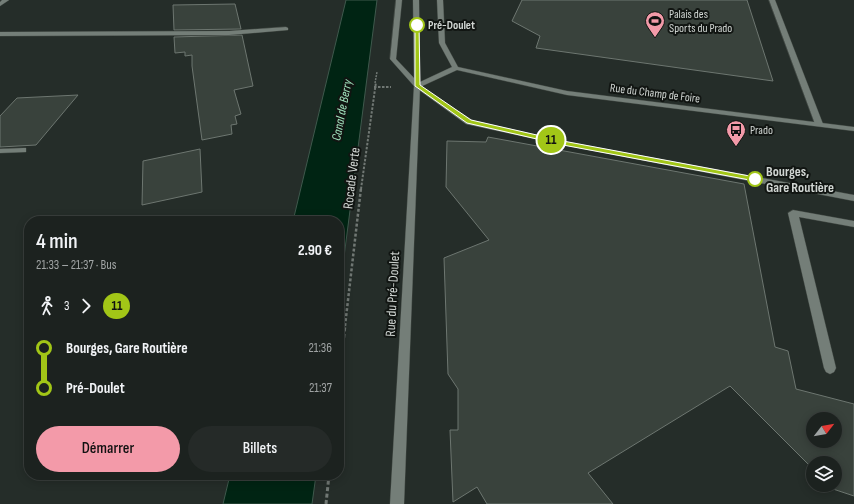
<!DOCTYPE html>
<html lang="fr">
<meta charset="utf-8">
<style>
body{margin:0;font-family:"Sofia Sans Condensed",sans-serif;background:#252a28;color:#f1f3f6;height:100vh;display:flex;flex-direction:column;font-size:15px;white-space:nowrap}
*{box-sizing:border-box;margin:0}
p{font-size:13px;color:#a0a4a4}
.icon{flex:none;width:22px;height:22px;fill:none;stroke:currentColor;stroke-width:2;stroke-linecap:round;stroke-linejoin:round}
.map{position:relative;flex:1;overflow:hidden}
.details{position:absolute;left:24px;top:216px;width:320px;height:264px;display:flex;flex-direction:column;background:#1c221f;border-radius:16px;box-shadow:0 2px 10px #0003,0 0 0 1px #3a3f3d}
.details>*{flex:none}
.badge{padding:0 8px;border-radius:13px;font-size:14px;line-height:26px}
.needle{width:26px;rotate:59deg}
.buttons{position:absolute;left:806px;top:412px;display:grid;gap:8px}
.buttons a{display:grid;place-items:center;width:36px;height:36px;border-radius:50%;background:#1c221f;box-shadow:0 2px 10px #0003,0 0 0 1px #3a3f3d;font-size:20px}
.map>.badge{position:absolute;translate:-50% -50%;box-shadow:0 0 0 2px #fff}
.legs{display:flex;align-items:center;gap:6px;height:44px;padding:0 12px;font-size:13px}
.legs p{margin-inline-start:auto}
.summary{display:flex;align-items:center;justify-content:space-between;height:68px;padding:0 12px}
h1{font-size:22px;font-weight:600;line-height:30px}
.button{display:flex;gap:8px;margin-top:auto;padding:8px 12px}
.button a{flex:1;height:46px;border-radius:24px;background:#f39aa9;color:#111;font-size:16px;font-weight:600;line-height:46px;text-align:center}
.button a+a{background:#252a28;color:#f1f3f6}
ul{padding:0 12px;list-style:none}
li{display:flex;align-items:center;gap:14px;height:40px;font-size:15px}
li i{display:grid;place-items:center;width:6px;height:100%;margin:0 5px;background:currentColor}
li i::after{content:'';width:10px;height:10px;margin:-5px;border:3px solid;border-radius:50%;background:#1c221f}
li p{margin-inline-start:auto}
li:first-child i{background:linear-gradient(#0000 50%,currentColor 0)}
li:last-child i{background:linear-gradient(currentColor 50%,#0000 0)}
.map>svg:first-child{display:block}
</style>
<div class="map">
<svg width="854" height="504" viewBox="0 0 854 504">
<rect width="100%" height="100%" fill="#252d29"/>
<path fill="#002413" stroke="#3f594d" d="M 346,0 L 377,0 L 339,296 L 339,221 L 293,221 Z
M 230,475 L 316,475 L 312,504 L 223,504 Z"/>
<path fill="#39423c" stroke="#6d7670" fill-rule="evenodd" d="M 522,0 L 747,0 L 773,81 L 536,48 L 540,36 L 512,21 Z
M 235,4 L 241,29 L 174,30 L 173,5 Z
M 242,35 L 253,86 L 234,90 L 241,114 L 235,116 L 237,124 L 231,125 L 232,134 L 202,140 L 192,66 L 192,55 L 185,56 L 185,52 L 175,53 L 174,37 Z
M 78,95 L 36,145 L 0,147 L 0,116 L 17,98 Z
M 488,137 L 744,184 L 775,347 L 788,351 L 796,389 L 854,404 L 854,496 L 833,489 L 829,485 L 835,485 L 835,463 L 813,463 L 813,469 L 730,386 L 588,473 L 613,504 L 487,504 L 477,487 L 453,502 L 450,430 L 458,430 L 458,389 L 448,374 L 444,258 L 489,240 L 446,187 L 447,141 L 486,142 ZM 813,419 L 835,419 L 835,441 L 813,441 Z
M 200,149 L 202,192 L 142,205 L 143,161 Z"/>
<g fill="none" stroke-linecap="round" stroke-linejoin="round">
<defs>
<path id="lane" d="M 2,0 L 9,0 L 0,6 L 0,2 Z
M 769,0 L 775,0 L 823,124 L 822,126 L 819,126 L 815,124 Z
M 286,27 L 288,28 L 288,30 L 229,35 L 0,36 L 0,32 L 229,31 Z
M 417,84 L 472,120 L 563,141 L 854,195 L 854,201 L 563,145 L 466,124 L 415,87 L 414,86 Z
M 793,210 L 854,221 L 854,227 L 799,217 L 836,368 L 834,372 L 830,374 L 826,372 L 824,368 L 788,213 Z"/>
<path id="street" d="M 396,0 L 402,0 L 396,59 L 414,78 L 413,0 L 419,0 L 420,82 L 452,67 L 439,43 L 437,0 L 443,0 L 445,43 L 458,67 L 567,91 L 854,127 L 854,131 L 567,95 L 457,70 L 420,87 L 404,504 L 390,504 L 414,86 L 390,59 Z
M 23,148 L 26,148 L 26,152 L 0,153 L 0,149 Z"/>
</defs>
<use href="#lane" stroke="#414843" stroke-width="1"/>
<use href="#street" stroke="#414843" stroke-width="1"/>
<path stroke="#717874" stroke-width="1.5" stroke-dasharray="2 1" stroke-linecap="butt" d="M 375,83 L 377,72"/>
<path stroke="#717874" stroke-width="2" stroke-dasharray="2.5 1.5" stroke-linecap="butt" d="M 374,87 L 391,87
M 361,189 L 376,82"/>
<path stroke="#717874" stroke-width="2.5" stroke-dasharray="3 2" stroke-linecap="butt" d="M 345,326 L 361,188"/>
<path stroke="#717874" stroke-width="3" stroke-dasharray="4 2.5" stroke-linecap="butt" d="M 339,383 L 345,325
M 326,504 L 329,475"/>
<use href="#lane" fill="#747e78" fill-rule="evenodd"/>
<use href="#street" fill="#747e78" fill-rule="evenodd"/>
</g>
<path fill="#a2c617" stroke="#fff" d="M 417,24 L 419,25 L 420,85 L 471,120 L 563,141 L 755,177 L 758,179 L 755,181 L 563,145 L 467,123 L 415,86 L 415,25 Z"/>
<defs>
<symbol id="stadium-pin" viewBox="-11 -11 22 30"><path d="M0 17L-7.5 6A9.5 9.5 0 1 1 7.5 6Z" fill="#f39aa9" stroke="#111512"/><path d="M0-5a6.5 5 0 1 0 0 10a6.5 5 0 1 0 0-10ZM-3.5-1.8h7v3.6h-7Z" fill="#111"/></symbol>
<symbol id="bus-pin" viewBox="-11 -11 22 30"><path d="M0 17L-7.5 6A9.5 9.5 0 1 1 7.5 6Z" fill="#f39aa9" stroke="#111512"/><path d="M-5-6H5V4H4V6H2V4H-2V6H-4V4H-5ZM-3.5-4V0h7V-4ZM-3.5 1.2v1.5H-2V1.2ZM2 1.2v1.5H3.5V1.2Z" fill="#111"/></symbol>
</defs>
<g fill-rule="evenodd">
<use href="#stadium-pin" x="644" y="10" width="22" height="30"/>
<use href="#bus-pin" x="725" y="119" width="22" height="30"/>
</g>
<g fill="#fff" stroke="#a2c617" stroke-width="2">
<circle cx="417" cy="25" r="7"/>
<circle cx="755" cy="179" r="7"/>
</g>
<g text-anchor="middle" stroke-width="4" stroke-linejoin="round" paint-order="stroke">
<g font-size="12" fill="#d1d6d3" stroke="#111512" text-anchor="start">
<text x="669" y="18">Palais des<tspan x="669" dy="14">Sports du Prado</tspan></text>
<text x="750" y="134">Prado</text>
</g>
<g font-size="12" font-weight="bold" fill="#d1d6d3" stroke="#111512" text-anchor="start">
<text x="428" y="29">Pré-Doulet</text>
</g>
<g font-size="12" fill="#d1d6d3" stroke="#111512">
<text transform="translate(655 93) rotate(7)" y="4">Rue du Champ de Foire</text>
</g>
<g font-size="13" font-style="italic" fill="#a3e6c0" stroke="#111512">
<text transform="translate(341 110) rotate(-79)" y="5">Canal de Berry</text>
</g>
<g font-size="14" font-weight="bold" fill="#d1d6d3" stroke="#111512" text-anchor="start">
<text x="766" y="176">Bourges,<tspan x="766" dy="16">Gare Routière</tspan></text>
</g>
<g font-size="14" fill="#d1d6d3" stroke="#111512">
<text transform="translate(351 178) rotate(-83)" y="5">Rocade Verte</text>
<text transform="translate(392 294) rotate(-87)" y="5">Rue du Pré-Doulet</text>
</g>
</g>
</svg>
<div class="buttons">
<a><svg class="needle" viewBox="-14 -14 28 28"><path d="M0-13l5 13h-10z" fill="#e53935"/><path d="M0 13l5-13h-10z" fill="#a0a4a4"/></svg></a>
<a><svg class="icon" aria-label="layers" viewBox="0 0 24 24"><path d="M12 4l9 5-9 5-9-5zM3 14l9 5 9-5"/></svg></a>
</div>
<b class="badge" style="left:551px;top:140px;background:#a2c617;color:#111">11</b>
<section class="details">
<div class="summary"><div><h1>4 min</h1><p>21:33 – 21:37 · Bus</p></div><b>2.90 €</b></div>
<div class="legs"><svg class="icon" aria-label="walk" viewBox="0 0 24 24"><circle cx="13" cy="4" r="2"/><path d="M13 8l-2 6 4 7M11 14l-3 7M7 12l3-4h3l4 4"/></svg>3<svg class="icon" aria-label="forward" viewBox="0 0 24 24"><path d="M9 5l7 7-7 7"/></svg><b class="badge" style="background:#a2c617;color:#111">11</b></div>
<ul>
<li><i style="color:#a2c617"></i><b>Bourges, Gare Routière</b><p>21:36</p></li>
<li><i style="color:#a2c617"></i><b>Pré-Doulet</b><p>21:37</p></li>
</ul>
<div class="button"><a>Démarrer</a><a>Billets</a></div>
</section>
</div>
